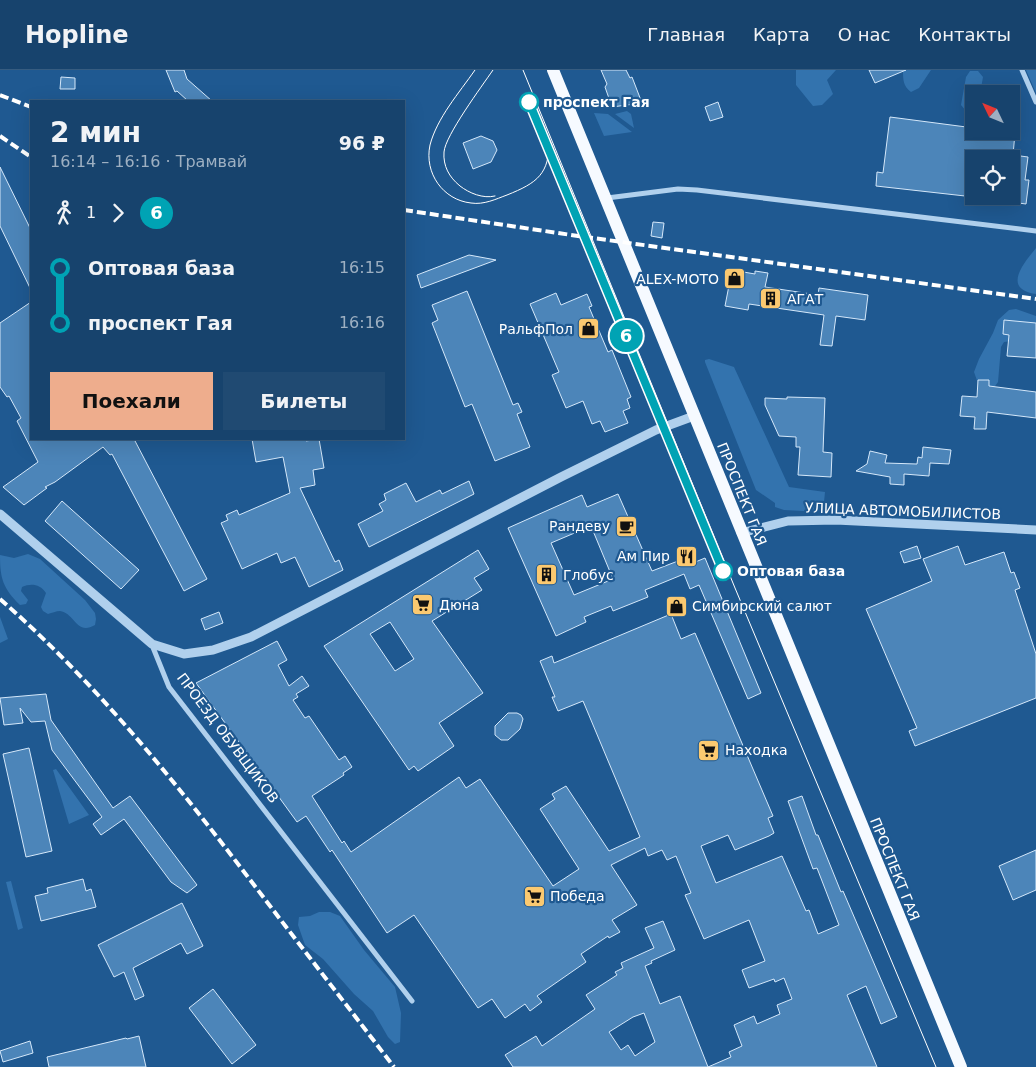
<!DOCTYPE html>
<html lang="ru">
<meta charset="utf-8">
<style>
body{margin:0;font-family:"DejaVu Sans",sans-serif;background:#204a72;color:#f1f3f6;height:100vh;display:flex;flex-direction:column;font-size:19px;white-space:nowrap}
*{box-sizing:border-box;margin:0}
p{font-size:16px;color:#9eb0c2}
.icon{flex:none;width:28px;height:28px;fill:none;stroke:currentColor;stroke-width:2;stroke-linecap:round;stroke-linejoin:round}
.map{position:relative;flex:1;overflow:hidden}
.panel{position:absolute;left:30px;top:30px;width:375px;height:340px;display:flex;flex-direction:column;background:#17436d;border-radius:0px;box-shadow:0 5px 20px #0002,0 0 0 1px #365c80}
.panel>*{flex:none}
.badge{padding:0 10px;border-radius:16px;font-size:18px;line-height:32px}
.needle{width:32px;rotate:313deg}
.fabs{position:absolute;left:965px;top:15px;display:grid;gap:10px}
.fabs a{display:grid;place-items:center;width:55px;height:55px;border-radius:0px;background:#17436d;box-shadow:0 5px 20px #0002,0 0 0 1px #365c80;font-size:25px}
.map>.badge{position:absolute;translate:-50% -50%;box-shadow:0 0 0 2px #fff}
.legs{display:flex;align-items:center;gap:8px;height:55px;padding:0 20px;font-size:16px}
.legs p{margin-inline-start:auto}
.summary{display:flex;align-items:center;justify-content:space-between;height:85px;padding:0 20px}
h1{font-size:28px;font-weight:800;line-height:38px}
.button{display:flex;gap:10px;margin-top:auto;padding:10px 20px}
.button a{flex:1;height:58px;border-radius:0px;background:#eead8d;color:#111;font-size:20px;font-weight:800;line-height:58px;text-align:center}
.button a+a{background:#204a72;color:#f1f3f6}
ul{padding:0 20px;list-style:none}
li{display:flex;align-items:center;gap:18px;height:55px;font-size:19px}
li i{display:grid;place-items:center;width:8px;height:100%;margin:0 6px;background:currentColor}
li i::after{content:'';width:12px;height:12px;margin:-6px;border:4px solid;border-radius:50%;background:#17436d}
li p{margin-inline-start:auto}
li:first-child i{background:linear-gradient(#0000 50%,currentColor 0)}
li:last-child i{background:linear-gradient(currentColor 50%,#0000 0)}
header{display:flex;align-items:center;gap:30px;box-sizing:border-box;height:70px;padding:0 25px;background:#17436d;border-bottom:1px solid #365c80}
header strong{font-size:24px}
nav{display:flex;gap:28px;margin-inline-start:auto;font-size:18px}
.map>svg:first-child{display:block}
</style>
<header>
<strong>Hopline</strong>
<nav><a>Главная</a><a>Карта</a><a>О нас</a><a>Контакты</a></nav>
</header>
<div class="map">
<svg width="1036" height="997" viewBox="0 0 1036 997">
<rect width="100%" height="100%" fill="#1f5991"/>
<path fill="#3373ae" d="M 796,0 L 836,0 L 827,10 L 833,24 L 822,35 L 813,36 L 796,15 Z
M 903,0 L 931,0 L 919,18 L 911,22 C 903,16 903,10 903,0 Z
M 1026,0 L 1036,0 L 1036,23 Z
M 970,1 L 978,1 L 983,7 L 980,24 L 974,24 L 974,35 L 966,41 L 961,35 L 966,7 Z
M 627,41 L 631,44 L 634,58 L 615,44 Z
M 594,43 L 608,44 L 632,62 L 604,66 Z
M 1036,178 L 1036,224 C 1002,219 1023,194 1036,178 Z
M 1016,239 L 1036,246 L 1036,274 L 1011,271 L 1004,272 L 1001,277 L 998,312 L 993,319 L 979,316 L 974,302 L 979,289 L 993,263 L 998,250 L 1009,240 Z
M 709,289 L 734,297 L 789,417 L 825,422 L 823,442 L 784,440 L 775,437 L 775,433 L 756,420 L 705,292 L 705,290 Z
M 28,484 L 40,489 L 85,530 L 95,543 L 96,549 L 95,555 C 76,566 75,543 60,541 C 56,541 52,543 48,544 L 43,541 L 41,537 L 46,523 C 40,514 31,513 22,517 L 21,521 L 28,530 L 26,534 L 20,535 C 3,518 0,509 0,485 L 14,488 Z
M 0,547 L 8,569 L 0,573 Z
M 56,699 L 89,745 L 69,754 L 53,700 Z
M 11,811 L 23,858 L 18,860 L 6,812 Z
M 319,842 L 330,842 L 340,846 L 364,880 L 395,917 L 401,943 L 400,972 L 395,974 L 388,967 L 373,941 L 354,924 L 323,889 L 305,875 L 298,855 L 299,847 L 310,846 Z"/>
<path fill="#4c85b9" stroke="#d5e8fa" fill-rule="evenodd" d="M 166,0 L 184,0 L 187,9 L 212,31 L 188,31 L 177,21 L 175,22 Z
M 601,0 L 626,0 L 630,8 L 632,7 L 642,33 L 612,37 L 605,17 L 607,14 Z
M 869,0 L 906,0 L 875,13 Z
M 61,7 L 75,8 L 75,19 L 60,19 Z
M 718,32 L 723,47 L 710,51 L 705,37 Z
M 890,47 L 974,58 L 974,61 L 1015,63 L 1013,85 L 1028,87 L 1025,110 L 1029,110 L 1026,134 L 1011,132 L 1011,89 L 974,89 L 974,127 L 876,116 L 877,102 L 883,103 Z
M 481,66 L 493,71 L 497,80 L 491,92 L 473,99 L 463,73 Z
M 0,97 L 31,160 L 31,220 L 0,156 Z
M 653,152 L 664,153 L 662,168 L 651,166 Z
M 469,185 L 496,190 L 421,218 L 417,205 Z
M 732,200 L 755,204 L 755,201 L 768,203 L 765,217 L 818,225 L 819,218 L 868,225 L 865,250 L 836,246 L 832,276 L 820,275 L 824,245 L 749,234 L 748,240 L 725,236 Z
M 467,221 L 513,335 L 518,333 L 522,342 L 517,344 L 530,377 L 495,391 L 472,334 L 465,337 L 432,253 L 438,250 L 432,235 Z
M 556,223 L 561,235 L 587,224 L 592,236 L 589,237 L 608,282 L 612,280 L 631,327 L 627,329 L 630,338 L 623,341 L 628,353 L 605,362 L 600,351 L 592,354 L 583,331 L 566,338 L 552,305 L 559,302 L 530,234 Z
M 31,232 L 31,369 L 134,369 L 207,509 L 184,521 L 112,384 L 110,385 L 103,377 L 55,412 L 45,417 L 47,418 L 24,435 L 3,417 L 38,392 L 17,351 L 21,348 L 9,326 L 7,327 L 0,317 L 0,253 Z
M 1004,250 L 1036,253 L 1036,288 L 1007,286 L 1009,265 L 1003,264 Z
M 978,310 L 989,310 L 989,316 L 1036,322 L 1036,348 L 987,342 L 986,359 L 974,359 L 975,347 L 960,346 L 962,326 L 977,327 Z
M 787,327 L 825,328 L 823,382 L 832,383 L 831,407 L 798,405 L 800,377 L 796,377 L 796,367 L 779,366 L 765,335 L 765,328 L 787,329 Z
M 252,369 L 305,369 L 306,371 L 319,369 L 324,398 L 313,400 L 315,415 L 300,418 L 335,492 L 339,490 L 343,500 L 309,517 L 295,487 L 281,493 L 277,483 L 242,499 L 221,453 L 228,450 L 226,445 L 237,440 L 239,445 L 290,423 L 283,387 L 256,392 Z
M 923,377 L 951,380 L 949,394 L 930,393 L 929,406 L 904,404 L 904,415 L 890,414 L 890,407 L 856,401 L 867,394 L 870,381 L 887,385 L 885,393 L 917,394 L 918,387 L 922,388 Z
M 469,411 L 474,424 L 369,477 L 358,454 L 383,441 L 379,434 L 386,430 L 384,424 L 406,413 L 416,432 L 440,420 L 442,424 Z
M 618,424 L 652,501 L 691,486 L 693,493 L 705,488 L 761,623 L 748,629 L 699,515 L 690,519 L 684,504 L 645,520 L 648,527 L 613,541 L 611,536 L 584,547 L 586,552 L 556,566 L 508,458 L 582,425 L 587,437 ZM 591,456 L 613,509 L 574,525 L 551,473 Z
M 62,431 L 139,500 L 121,519 L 45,451 Z
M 917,476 L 921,488 L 904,493 L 900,482 Z
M 958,476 L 965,495 L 1004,482 L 1011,503 L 1014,502 L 1020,518 L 1015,520 L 1036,584 L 1036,628 L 915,676 L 909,661 L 917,658 L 866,539 L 932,511 L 923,489 Z
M 478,480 L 489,499 L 474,508 L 482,520 L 432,551 L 483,623 L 439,653 L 454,676 L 418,701 L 414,696 L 409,700 L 324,576 ZM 390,552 L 414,589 L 395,601 L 370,564 Z
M 219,542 L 223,553 L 205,560 L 201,549 Z
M 671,544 L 681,569 L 695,563 L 773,746 L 768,748 L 774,763 L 769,766 L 735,780 L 728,765 L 701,776 L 716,813 L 782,786 L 806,841 L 809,840 L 818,864 L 839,855 L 817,798 L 813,799 L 788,731 L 802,726 L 816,765 L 818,765 L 841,822 L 843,821 L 897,947 L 881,954 L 866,916 L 847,925 L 877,997 L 513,997 L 505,985 L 536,966 L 542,976 L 595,939 L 586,925 L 617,905 L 615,902 L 623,898 L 621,893 L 654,878 L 645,858 L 663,851 L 675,880 L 651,891 L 652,893 L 645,896 L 660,934 L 680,926 L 708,997 L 731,987 L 729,982 L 742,976 L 734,955 L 754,946 L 757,954 L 780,944 L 777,935 L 792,929 L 784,908 L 775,912 L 774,909 L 749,918 L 742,900 L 765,891 L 749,850 L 704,869 L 685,825 L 691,823 L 676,786 L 667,790 L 662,780 L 648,786 L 645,778 L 611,795 L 637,835 L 612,850 L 620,862 L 609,868 L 608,866 L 581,884 L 586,892 L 537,926 L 542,932 L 530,941 L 525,934 L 505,948 L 492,929 L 478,938 L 414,845 L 387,863 L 332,780 L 330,782 L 306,746 L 297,752 L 196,613 L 277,571 L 287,590 L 278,595 L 289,616 L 302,606 L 309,616 L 296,624 L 298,627 L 293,630 L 305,648 L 309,646 L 339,690 L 345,686 L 352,697 L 343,703 L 344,705 L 312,726 L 342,773 L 344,771 L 351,782 L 459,707 L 466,718 L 480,709 L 553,816 L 579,799 L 540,739 L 555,729 L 552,724 L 566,716 L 609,781 L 640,767 L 583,631 L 558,641 L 552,627 L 555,627 L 540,591 L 552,586 L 554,593 ZM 644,943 L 655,972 L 635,986 L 628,975 L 621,980 L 609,962 L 633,947 Z
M 46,624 L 51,650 L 113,738 L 130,726 L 197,815 L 187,823 L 171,812 L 124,749 L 101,765 L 93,754 L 102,747 L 52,680 L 45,651 L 31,652 L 20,638 L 23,653 L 4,655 L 0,628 Z
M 508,643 L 517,643 L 521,645 L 523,649 L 520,659 L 508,670 L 501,670 L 495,665 L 495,656 Z
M 29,678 L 52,781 L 26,787 L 3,684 Z
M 1036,780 L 1036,820 L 1013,830 L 999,796 Z
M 83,809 L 86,821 L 91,819 L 96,837 L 41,851 L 35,826 L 48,823 L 47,818 Z
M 182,833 L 203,876 L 187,884 L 181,873 L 133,898 L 144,926 L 135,930 L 124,902 L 114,907 L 98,875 Z
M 213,919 L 256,975 L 232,994 L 189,938 Z
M 139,966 L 146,997 L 49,997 L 47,987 L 126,968 L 127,969 Z
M 30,971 L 33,983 L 3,992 L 0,981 Z"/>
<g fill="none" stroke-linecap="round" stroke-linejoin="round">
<path stroke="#b0d0ed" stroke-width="5" d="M 1022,0 L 1036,32
M 607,128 L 678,119 L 697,120 L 1036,161
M 152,575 L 169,617 L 412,931"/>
<path stroke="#b0d0ed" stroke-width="9" d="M 0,444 L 152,574 L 184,584 L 213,580 L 251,567 L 561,407 L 656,360 L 694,346
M 741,463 L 788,451 L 836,450 L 1036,460"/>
<path stroke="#f6faff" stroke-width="12" d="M 553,0 L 961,997"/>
<path stroke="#fff" stroke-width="1" d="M 475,0 C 459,23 437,48 430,75 C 424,103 443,130 471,133 C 484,135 496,129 507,125 C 537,113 550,104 549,70
M 493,0 C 482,16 445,66 444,82 C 443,96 449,107 460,116 C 469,123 483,129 495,126
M 523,0 L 735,518 L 936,997"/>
<path stroke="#fff" stroke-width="4" stroke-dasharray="9 4" stroke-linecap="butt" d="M 0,25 L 31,37
M 0,66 L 31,87
M 404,140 L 578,166 L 1036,229
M 0,529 C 102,618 185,724 267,832 C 309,887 352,942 394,997"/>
</g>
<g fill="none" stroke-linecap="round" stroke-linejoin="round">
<defs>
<path id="line-1" d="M 529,32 L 723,501"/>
</defs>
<use href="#line-1" stroke="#fff" stroke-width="11"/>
<use href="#line-1" stroke="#00a3b4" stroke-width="8"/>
</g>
<defs>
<symbol id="shop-square" viewBox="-11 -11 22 22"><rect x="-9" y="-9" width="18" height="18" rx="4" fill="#fbc970" stroke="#1f5991"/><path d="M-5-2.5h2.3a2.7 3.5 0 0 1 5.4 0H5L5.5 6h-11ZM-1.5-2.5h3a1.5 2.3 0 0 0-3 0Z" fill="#111"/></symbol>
<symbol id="building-square" viewBox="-11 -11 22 22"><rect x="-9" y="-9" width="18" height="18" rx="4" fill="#fbc970" stroke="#1f5991"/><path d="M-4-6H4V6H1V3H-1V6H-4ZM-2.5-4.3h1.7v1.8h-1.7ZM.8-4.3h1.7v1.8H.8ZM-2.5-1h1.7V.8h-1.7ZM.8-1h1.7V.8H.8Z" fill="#111"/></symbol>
<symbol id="cafe-square" viewBox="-11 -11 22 22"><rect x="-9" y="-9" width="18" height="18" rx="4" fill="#fbc970" stroke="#1f5991"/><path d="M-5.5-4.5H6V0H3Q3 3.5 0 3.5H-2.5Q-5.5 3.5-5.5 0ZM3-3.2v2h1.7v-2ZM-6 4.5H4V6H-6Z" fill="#111"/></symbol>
<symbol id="restaurant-square" viewBox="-11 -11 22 22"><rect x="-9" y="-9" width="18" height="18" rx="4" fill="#fbc970" stroke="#1f5991"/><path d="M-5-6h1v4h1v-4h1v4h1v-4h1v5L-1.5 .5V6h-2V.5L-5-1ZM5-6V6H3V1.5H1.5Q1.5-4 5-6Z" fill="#111"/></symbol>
<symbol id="supermarket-square" viewBox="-11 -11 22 22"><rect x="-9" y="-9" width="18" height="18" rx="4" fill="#fbc970" stroke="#1f5991"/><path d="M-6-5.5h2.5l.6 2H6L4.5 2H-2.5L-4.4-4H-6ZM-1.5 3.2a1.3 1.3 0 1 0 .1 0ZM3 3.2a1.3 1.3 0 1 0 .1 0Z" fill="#111"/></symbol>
</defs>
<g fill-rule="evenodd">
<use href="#shop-square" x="722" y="196" width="25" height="25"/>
<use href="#building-square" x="758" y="216" width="25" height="25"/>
<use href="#shop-square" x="576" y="246" width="25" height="25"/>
<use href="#cafe-square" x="614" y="444" width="25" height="25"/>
<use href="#restaurant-square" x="674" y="474" width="25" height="25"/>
<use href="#building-square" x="534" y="492" width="25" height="25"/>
<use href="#supermarket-square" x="410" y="522" width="25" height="25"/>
<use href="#shop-square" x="664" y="524" width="25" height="25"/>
<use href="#supermarket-square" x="696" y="668" width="25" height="25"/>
<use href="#supermarket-square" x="522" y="814" width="25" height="25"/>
</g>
<g fill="#fff" stroke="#00a3b4" stroke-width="2.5">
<circle cx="529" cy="32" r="9"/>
<circle cx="723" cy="501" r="9"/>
</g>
<g text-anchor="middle" stroke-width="4.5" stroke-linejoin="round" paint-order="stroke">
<g font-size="14" font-weight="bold" fill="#fff" stroke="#1f5991" text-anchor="start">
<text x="543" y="37">проспект Гая</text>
<text x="737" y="506">Оптовая база</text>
</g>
<g font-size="14" fill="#fff" stroke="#1f5991" text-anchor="start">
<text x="719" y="214" text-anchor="end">ALEX-MOTO</text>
<text x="787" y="234">АГАТ</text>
<text x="573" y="264" text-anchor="end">РальфПол</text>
<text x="610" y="461" text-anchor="end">Рандеву</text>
<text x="670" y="491" text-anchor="end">Ам Пир</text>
<text x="563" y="510">Глобус</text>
<text x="439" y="540">Дюна</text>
<text x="692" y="541">Симбирский салют</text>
<text x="725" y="685">Находка</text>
<text x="550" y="831">Победа</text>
</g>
<g font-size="14" fill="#fff" stroke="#1f5991">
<text transform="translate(742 424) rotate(68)" y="5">ПРОСПЕКТ ГАЯ</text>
<text transform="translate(903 441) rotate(2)" y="5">УЛИЦА АВТОМОБИЛИСТОВ</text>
<text transform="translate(228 668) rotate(53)" y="5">ПРОЕЗД ОБУВЩИКОВ</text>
<text transform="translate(895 799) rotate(68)" y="5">ПРОСПЕКТ ГАЯ</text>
</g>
</g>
</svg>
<div class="fabs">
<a><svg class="needle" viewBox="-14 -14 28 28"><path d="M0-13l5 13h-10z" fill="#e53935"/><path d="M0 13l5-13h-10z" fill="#9eb0c2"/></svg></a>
<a><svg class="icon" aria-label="locate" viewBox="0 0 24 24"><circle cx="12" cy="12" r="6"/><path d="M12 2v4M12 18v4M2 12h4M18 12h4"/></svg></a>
</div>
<b class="badge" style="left:626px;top:266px;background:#00a3b4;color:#fff">6</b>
<section class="panel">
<div class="summary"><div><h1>2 мин</h1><p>16:14 – 16:16 · Трамвай</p></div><b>96 ₽</b></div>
<div class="legs"><svg class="icon" aria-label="walk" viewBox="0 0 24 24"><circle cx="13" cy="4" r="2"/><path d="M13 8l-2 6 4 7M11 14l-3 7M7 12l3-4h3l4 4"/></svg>1<svg class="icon" aria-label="forward" viewBox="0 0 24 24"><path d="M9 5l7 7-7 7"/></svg><b class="badge" style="background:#00a3b4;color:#fff">6</b></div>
<ul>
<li><i style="color:#00a3b4"></i><b>Оптовая база</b><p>16:15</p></li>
<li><i style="color:#00a3b4"></i><b>проспект Гая</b><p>16:16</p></li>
</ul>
<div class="button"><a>Поехали</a><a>Билеты</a></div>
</section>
</div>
